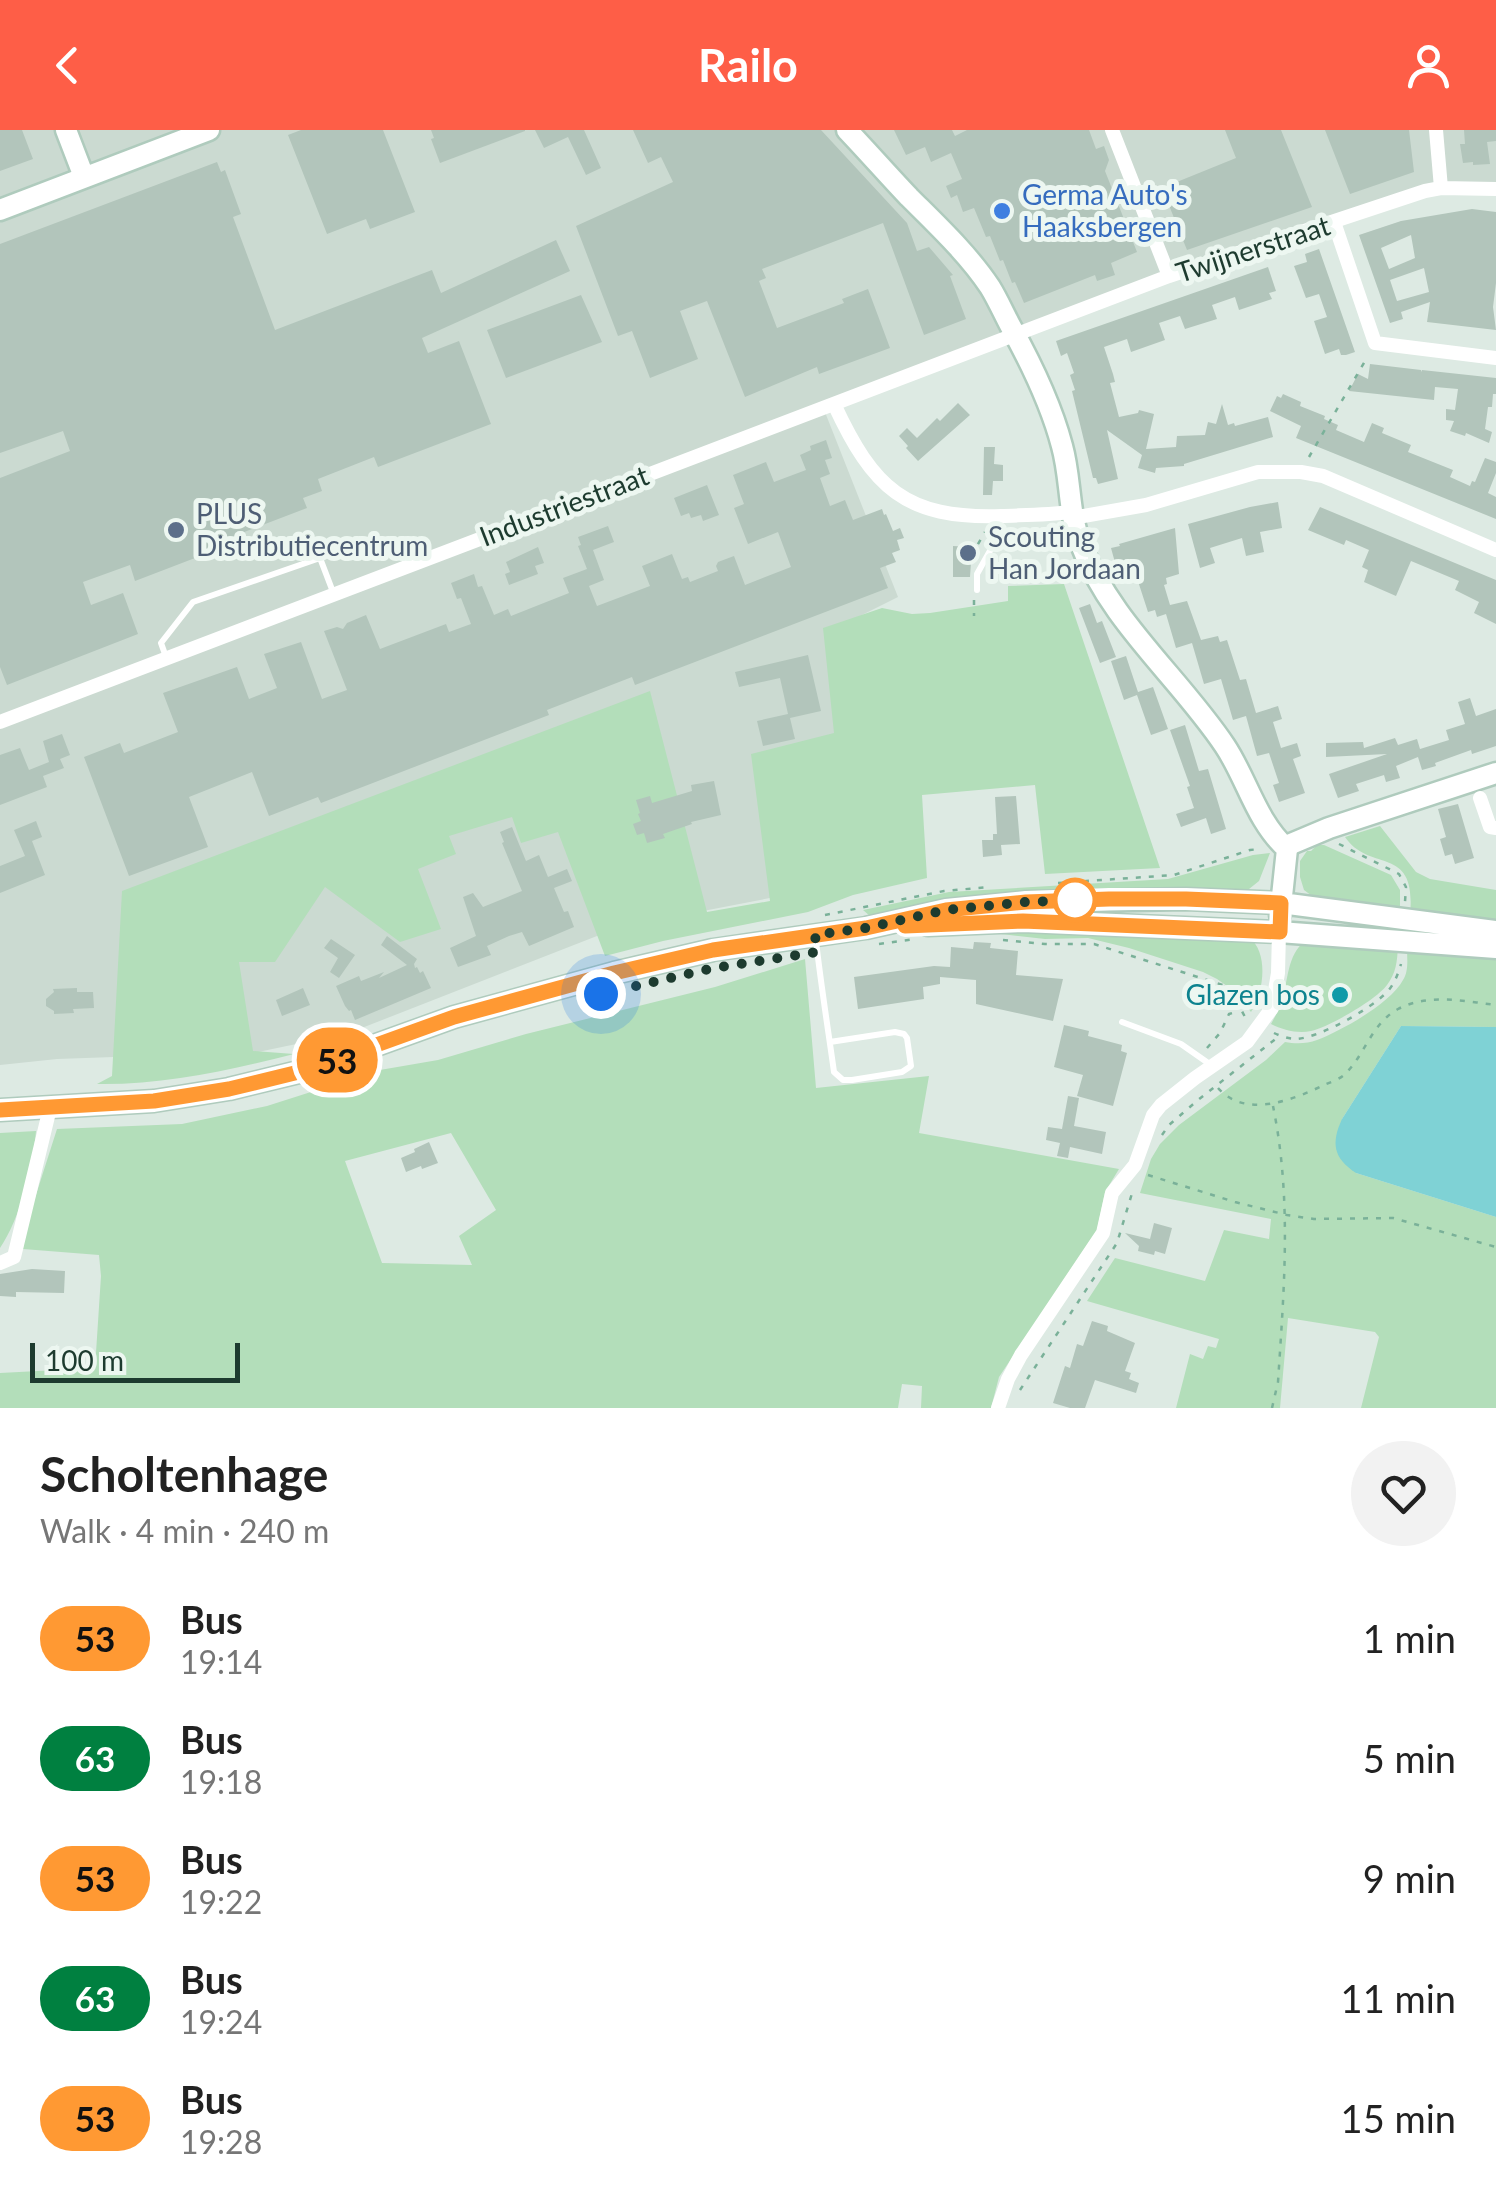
<!DOCTYPE html>
<meta charset="utf-8">
<style>
body{margin:0;font-family:Lato,sans-serif;background:#f2f2f2;color:#222;height:100vh;display:flex;flex-direction:column;font-size:38px;white-space:nowrap}
*{box-sizing:border-box;margin:0}
p{font-size:32px;color:#767676}
.icon{flex:none;width:55px;height:55px;fill:none;stroke:currentColor;stroke-width:2;stroke-linecap:round;stroke-linejoin:round}
.map{position:relative;height:1278px;overflow:hidden}
.drawer{display:flex;flex-direction:column;background:#fff;flex:1}
.drawer>*{flex:none}
.badge{padding:0 20px;border-radius:32px;font-size:35px;line-height:65px}
.scale{position:absolute;left:30px;bottom:25px;width:210px;box-sizing:border-box;padding-left:10px;border:5px solid #1d3b2f;border-top:0;font-size:28px;line-height:35px;white-space:nowrap;color:#1d3b2f;-webkit-text-stroke:8px #edf7f1;paint-order:stroke}
.you{position:absolute;width:50px;height:50px;margin:-25px;border:8px solid #fff;border-radius:50%;background:#1a73e8;box-shadow:0 0 0 15px #1a73e833}
.map>.badge{position:absolute;translate:-50% -50%;box-shadow:0 0 0 5px #fff}
.round{display:grid;place-items:center;flex:none;width:105px;height:105px;border-radius:52px;background:#f2f2f2}
.head{display:flex;align-items:center;justify-content:space-between;height:170px;padding:0 40px}
h1{font-size:48px;font-weight:700;line-height:75px}
ul{padding:0;list-style:none}
li{display:flex;align-items:center;gap:30px;height:120px;padding:0 40px}
li div{flex:1}
li b{display:block;font-size:38px}
li em{font-style:normal}
li .badge{min-width:110px;font-weight:700;text-align:center}
header{display:flex;justify-content:space-between;align-items:center;height:130px;padding:0 40px;background:#fe5e47;color:#fff;font-size:45px;font-weight:700}
.map>svg:first-child{display:block}
</style>
<header><svg class="icon" aria-label="back" viewBox="0 0 24 24"><path d="M15 5l-7 7 7 7"/></svg>Railo<svg class="icon" aria-label="person" viewBox="0 0 24 24"><circle cx="12" cy="8" r="4"/><path d="M4 21q1-7 8-7t8 7"/></svg></header>
<div class="map">
<svg width="1496" height="1278" viewBox="0 0 1496 1278">
<rect width="100%" height="100%" fill="#ddeae3"/>
<path fill="#cbdad1" d="M 0,0 L 1496,0 L 1496,55 L 1430,55 L 821,272 L 898,467 L 840,496 L 863,750 L 620,797 L 349,903 L 258,922 L 57,929 L 0,935 Z"/>
<path fill="#b3deba" fill-rule="evenodd" d="M 1064,454 L 1160,738 L 1045,744 L 1035,655 L 922,665 L 927,748 L 853,765 L 808,782 L 663,811 L 605,826 L 558,702 L 521,713 L 512,687 L 449,706 L 456,724 L 418,739 L 441,799 L 400,812 L 325,757 L 275,832 L 239,832 L 253,921 L 294,924 C 230,940 164,955 97,954 L 112,946 L 122,761 L 650,561 L 707,782 L 770,771 L 751,624 L 834,603 L 823,498 L 882,478 L 912,484 L 930,483 L 1008,471 L 1008,456 Z
M 1380,696 L 1416,742 L 1430,749 L 1496,760 L 1496,795 L 1410,785 C 1417,713 1370,744 1345,707 Z
M 1317,715 L 1324,715 L 1391,745 L 1400,760 L 1400,783 L 1316,769 L 1304,760 L 1300,747 L 1300,731 L 1307,721 L 1311,721 Z
M 1270,723 L 1259,751 L 1244,763 L 1150,762 L 1109,758 L 1065,759 L 1037,767 L 980,771 L 870,786 L 863,780 L 949,762 L 1168,749 L 1253,725 Z
M 958,799 L 1249,807 C 1269,823 1264,862 1251,882 L 1234,861 L 1217,849 L 1203,842 L 1129,818 L 1088,808 L 1045,809 Z
M 1305,811 L 1398,817 C 1397,832 1396,843 1387,855 C 1376,870 1329,897 1311,901 C 1298,904 1283,900 1271,894 C 1275,887 1279,879 1282,872 C 1288,851 1287,825 1305,811 Z
M 1407,818 L 1496,824 L 1496,897 L 1401,896 L 1342,989 L 1356,1043 L 1496,1087 L 1496,1278 L 1361,1278 L 1379,1207 L 1375,1202 L 1288,1188 L 1280,1278 L 1176,1278 L 1190,1224 L 1203,1229 L 1208,1216 L 1216,1218 L 1219,1209 L 1087,1171 L 1115,1128 L 1205,1151 L 1224,1100 L 1269,1109 L 1271,1089 L 1140,1063 L 1151,1029 L 1160,1014 L 1179,995 L 1266,930 L 1285,912 C 1295,914 1307,914 1317,910 C 1341,901 1391,873 1403,850 C 1409,841 1407,828 1407,818 Z
M 805,829 L 816,958 L 929,946 L 919,1003 L 1119,1039 L 1105,1062 L 1097,1100 L 999,1247 L 991,1278 L 921,1278 L 922,1256 L 902,1254 L 898,1278 L 0,1278 L 0,1243 L 95,1238 L 101,1146 L 99,1125 L 23,1119 L 26,1096 L 57,999 L 182,994 L 267,976 L 314,961 L 345,946 L 438,930 L 526,904 L 715,857 ZM 451,1003 L 496,1080 L 459,1106 L 472,1135 L 382,1133 L 345,1031 Z
M 36,1001 C 33,1037 20,1089 0,1118 L 0,1003 Z"/>
<path fill="#7fd2d5" d="M 1401,896 L 1496,897 L 1496,1087 L 1356,1043 C 1333,1028 1331,1013 1342,989 Z"/>
<path fill="#b2c5bb" fill-rule="evenodd" d="M 0,0 L 22,0 L 33,29 L 0,41 Z
M 301,0 L 383,0 L 415,82 L 370,99 L 366,89 L 327,104 L 288,5 Z
M 431,0 L 525,0 L 525,1 L 440,33 L 431,9 L 434,8 Z
M 535,0 L 584,0 L 601,38 L 586,45 L 568,7 L 544,18 Z
M 633,0 L 821,0 L 907,93 L 917,121 L 929,117 L 953,145 L 950,146 L 966,189 L 924,205 L 883,93 L 762,139 L 766,148 L 759,151 L 777,198 L 844,173 L 842,169 L 868,159 L 890,218 L 819,244 L 817,237 L 745,267 L 707,171 L 680,181 L 698,229 L 650,248 L 632,201 L 618,206 L 576,96 L 673,52 L 661,27 L 648,33 Z
M 894,0 L 952,0 L 955,6 L 967,0 L 1089,0 L 1096,19 L 1104,16 L 1109,30 L 1105,41 L 1137,122 L 1111,133 L 1115,145 L 1097,151 L 1095,145 L 1024,173 L 1015,152 L 1012,153 L 1003,130 L 1000,131 L 990,106 L 986,107 L 974,78 L 963,82 L 957,65 L 951,68 L 946,56 L 962,49 L 951,23 L 931,32 L 925,17 L 906,25 Z
M 1225,0 L 1281,0 L 1312,77 L 1187,120 L 1162,58 L 1236,28 Z
M 1325,0 L 1409,0 L 1414,42 L 1350,64 Z
M 1464,0 L 1496,0 L 1496,11 L 1487,12 L 1490,34 L 1473,35 L 1473,32 L 1463,33 L 1460,14 L 1465,14 Z
M 217,32 L 221,42 L 225,40 L 241,84 L 233,87 L 275,200 L 432,140 L 441,163 L 556,110 L 570,141 L 422,208 L 428,223 L 459,211 L 491,294 L 378,337 L 374,327 L 318,349 L 322,361 L 303,368 L 307,378 L 239,404 L 242,410 L 135,451 L 130,435 L 83,452 L 91,475 L 123,463 L 138,504 L 7,555 L 0,537 L 0,348 L 70,321 L 63,301 L 0,323 L 0,114 Z
M 1472,79 L 1496,82 L 1496,153 L 1493,177 L 1496,200 L 1427,192 L 1430,172 L 1401,182 L 1403,189 L 1390,193 L 1359,105 L 1401,91 ZM 1411,105 L 1415,128 L 1389,139 L 1381,118 ZM 1424,138 L 1429,162 L 1397,171 L 1390,150 Z
M 1319,119 L 1355,222 L 1346,225 L 1341,225 L 1339,219 L 1325,224 L 1314,191 L 1327,187 L 1319,164 L 1306,168 L 1294,136 L 1307,132 L 1305,124 Z
M 1268,137 L 1276,161 L 1269,163 L 1272,169 L 1239,180 L 1235,167 L 1212,175 L 1217,189 L 1185,199 L 1180,186 L 1159,193 L 1165,210 L 1131,222 L 1127,209 L 1104,217 L 1113,244 L 1115,252 L 1110,253 L 1119,287 L 1138,283 L 1139,280 L 1154,284 L 1146,319 L 1176,317 L 1177,306 L 1205,305 L 1208,292 L 1216,294 L 1222,274 L 1228,295 L 1234,293 L 1235,296 L 1268,287 L 1273,307 L 1184,334 L 1184,336 L 1156,338 L 1155,343 L 1138,338 L 1142,325 L 1107,300 L 1118,349 L 1098,354 L 1096,348 L 1093,348 L 1072,261 L 1075,260 L 1070,245 L 1074,243 L 1067,223 L 1061,226 L 1056,211 Z
M 581,165 L 602,212 L 506,248 L 487,200 Z
M 1370,234 L 1421,240 L 1421,242 L 1422,240 L 1496,248 L 1496,264 L 1493,264 L 1492,277 L 1488,277 L 1485,299 L 1492,302 L 1489,313 L 1466,303 L 1465,306 L 1450,301 L 1454,291 L 1446,290 L 1446,279 L 1455,280 L 1458,259 L 1435,257 L 1434,270 L 1349,261 L 1358,244 L 1368,249 Z
M 1283,264 L 1301,272 L 1300,276 L 1325,286 L 1324,289 L 1338,295 L 1336,300 L 1364,312 L 1372,293 L 1384,298 L 1382,303 L 1411,315 L 1408,322 L 1453,340 L 1450,347 L 1470,356 L 1472,351 L 1475,352 L 1485,328 L 1496,332 L 1496,343 L 1488,363 L 1496,367 L 1496,389 L 1296,308 L 1301,296 L 1270,281 L 1277,266 L 1281,268 Z
M 958,273 L 970,285 L 918,331 L 906,318 L 908,316 L 899,306 L 907,298 L 917,308 L 937,288 L 940,291 Z
M 826,310 L 832,328 L 825,330 L 830,344 L 820,348 L 830,376 L 845,370 L 853,390 L 882,379 L 884,385 L 886,384 L 893,401 L 900,398 L 904,408 L 897,410 L 900,420 L 892,423 L 896,432 L 880,438 L 888,458 L 635,555 L 632,547 L 547,580 L 549,585 L 321,673 L 318,667 L 269,686 L 252,642 L 189,667 L 208,717 L 129,746 L 84,627 L 120,613 L 124,623 L 178,602 L 163,563 L 237,537 L 249,569 L 277,558 L 264,524 L 301,512 L 322,569 L 347,560 L 324,501 L 337,497 L 343,499 L 347,493 L 366,485 L 380,519 L 446,494 L 449,502 L 471,494 L 461,468 L 457,469 L 451,453 L 474,444 L 478,457 L 482,456 L 494,485 L 508,479 L 511,486 L 569,463 L 563,448 L 587,439 L 578,416 L 581,415 L 578,407 L 608,396 L 614,412 L 593,420 L 604,450 L 589,456 L 597,476 L 650,456 L 642,436 L 672,424 L 682,449 L 688,447 L 690,452 L 718,441 L 716,436 L 718,432 L 734,426 L 745,455 L 791,437 L 778,402 L 748,414 L 734,378 L 744,374 L 733,345 L 766,332 L 774,352 L 806,340 L 800,325 L 811,320 L 810,316 Z
M 984,317 L 995,317 L 994,334 L 1003,335 L 1003,351 L 993,351 L 992,365 L 983,365 Z
M 707,355 L 719,385 L 703,391 L 701,385 L 691,388 L 689,383 L 681,386 L 674,368 Z
M 1278,372 L 1282,398 L 1260,402 L 1264,422 L 1246,426 L 1242,408 L 1210,418 L 1215,433 L 1200,438 L 1188,394 L 1250,377 Z
M 1320,377 L 1496,450 L 1496,494 L 1474,483 L 1479,472 L 1455,460 L 1459,451 L 1411,431 L 1396,466 L 1364,452 L 1368,440 L 1362,437 L 1369,420 L 1346,410 L 1344,415 L 1308,400 Z
M 1175,398 L 1179,444 L 1166,448 L 1167,454 L 1164,455 L 1170,475 L 1187,471 L 1201,510 L 1218,506 L 1220,512 L 1227,510 L 1240,550 L 1246,549 L 1256,583 L 1278,576 L 1282,589 L 1273,592 L 1281,618 L 1297,613 L 1301,626 L 1293,629 L 1305,663 L 1279,672 L 1273,655 L 1279,653 L 1269,623 L 1257,626 L 1246,586 L 1233,590 L 1221,549 L 1204,554 L 1192,513 L 1176,518 L 1166,484 L 1157,487 L 1155,480 L 1148,482 L 1135,442 L 1119,447 L 1111,418 L 1120,416 L 1119,414 Z
M 953,416 L 972,417 L 970,447 L 953,447 Z
M 538,417 L 544,433 L 535,436 L 538,444 L 509,455 L 505,444 L 510,442 L 506,432 Z
M 1090,474 L 1097,493 L 1102,491 L 1116,527 L 1100,533 L 1079,478 Z
M 808,525 L 821,581 L 790,588 L 795,609 L 763,616 L 757,591 L 788,584 L 780,548 L 739,557 L 735,542 Z
M 1126,526 L 1138,562 L 1153,557 L 1168,599 L 1151,605 L 1137,565 L 1124,570 L 1111,531 Z
M 1470,568 L 1476,586 L 1496,579 L 1496,616 L 1472,624 L 1471,620 L 1435,633 L 1436,636 L 1422,640 L 1418,627 L 1396,636 L 1400,648 L 1386,652 L 1384,645 L 1356,654 L 1359,661 L 1338,668 L 1329,644 L 1387,624 L 1326,627 L 1326,613 L 1363,612 L 1364,618 L 1395,608 L 1398,615 L 1417,609 L 1420,619 L 1449,610 L 1446,600 L 1465,594 L 1458,572 Z
M 1185,595 L 1199,641 L 1208,639 L 1226,699 L 1211,704 L 1206,688 L 1181,697 L 1176,684 L 1194,678 L 1187,657 L 1190,656 L 1170,600 Z
M 62,604 L 70,625 L 60,629 L 64,638 L 43,646 L 47,657 L 0,675 L 0,625 L 20,618 L 29,640 L 49,632 L 43,611 Z
M 714,651 L 721,685 L 691,692 L 692,694 L 663,704 L 665,708 L 647,713 L 644,703 L 637,705 L 633,694 L 641,691 L 638,684 L 640,683 L 636,670 L 650,666 L 652,673 L 692,661 L 691,655 Z
M 1016,666 L 1020,714 L 1001,715 L 1002,725 L 983,727 L 982,710 L 993,710 L 993,704 L 997,704 L 995,667 Z
M 1458,674 L 1474,728 L 1455,734 L 1452,724 L 1445,726 L 1440,709 L 1446,707 L 1438,679 Z
M 36,691 L 42,707 L 32,711 L 45,745 L 0,763 L 0,736 L 25,726 L 14,700 Z
M 512,697 L 526,731 L 539,725 L 548,747 L 567,739 L 572,751 L 554,758 L 564,782 L 568,781 L 574,797 L 529,816 L 522,802 L 509,806 L 487,816 L 491,825 L 458,837 L 450,818 L 476,806 L 463,767 L 473,763 L 483,777 L 522,761 L 502,713 L 504,712 L 500,702 Z
M 387,806 L 417,829 L 414,834 L 415,838 L 417,837 L 420,843 L 423,841 L 431,858 L 355,890 L 351,880 L 349,881 L 345,876 L 336,856 L 359,846 L 361,851 L 384,842 L 379,848 L 407,835 L 381,815 Z
M 331,809 L 355,825 L 339,848 L 330,842 L 338,828 L 324,818 Z
M 974,812 L 991,813 L 990,818 L 1018,821 L 1016,845 L 1063,849 L 1053,891 L 976,874 L 976,850 L 940,847 L 940,854 L 923,857 L 924,869 L 858,879 L 854,847 L 934,836 L 950,837 L 951,817 L 973,819 Z
M 77,858 L 77,862 L 93,862 L 94,878 L 73,879 L 74,883 L 54,884 L 54,881 L 46,876 L 46,869 L 54,862 L 53,859 Z
M 303,858 L 310,875 L 282,886 L 276,870 Z
M 1064,895 L 1089,901 L 1088,906 L 1122,915 L 1121,921 L 1127,923 L 1113,976 L 1077,966 L 1083,945 L 1054,937 Z
M 1068,966 L 1079,968 L 1074,996 L 1106,1002 L 1102,1024 L 1070,1017 L 1068,1028 L 1057,1026 L 1060,1013 L 1046,1010 L 1048,997 L 1062,999 Z
M 429,1012 L 438,1033 L 422,1039 L 421,1036 L 406,1042 L 401,1028 L 415,1022 L 414,1019 Z
M 1154,1093 L 1172,1098 L 1165,1124 L 1155,1121 L 1154,1125 L 1138,1121 L 1139,1116 L 1125,1103 L 1150,1109 Z
M 32,1139 L 65,1141 L 64,1163 L 16,1162 L 16,1167 L 0,1166 L 0,1144 Z
M 1092,1191 L 1108,1196 L 1107,1201 L 1135,1213 L 1125,1241 L 1131,1243 L 1129,1249 L 1139,1253 L 1136,1263 L 1095,1250 L 1085,1278 L 1070,1278 L 1053,1273 L 1065,1236 L 1070,1238 L 1077,1214 L 1083,1216 Z"/>
<g fill="none" stroke-linecap="round" stroke-linejoin="round">
<defs>
<path id="secondary" d="M 66,0 L 84,47
M 847,0 C 868,22 888,45 909,67 C 937,95 968,124 990,157 C 998,170 1004,184 1011,197 C 1032,235 1051,274 1062,316 C 1071,348 1068,381 1080,412 C 1109,491 1179,547 1225,616 C 1247,649 1256,691 1287,719
M 0,80 L 209,0
M 1280,785 L 1287,719 L 1291,714 L 1329,698 L 1496,643
M 928,795 L 1023,791 L 1279,802 L 1496,818
M 0,980 L 154,971 L 229,959 L 307,940 L 454,887 L 614,843 L 713,820 L 866,798 L 946,780 L 1026,772 L 1186,769 L 1281,773 L 1496,801"/>
</defs>
<use href="#secondary" stroke="#afcbbd" stroke-width="25"/>
<path stroke="#7ab199" stroke-width="2.5" stroke-dasharray="5 8" stroke-linecap="butt" d="M 1309,327 L 1368,226
M 975,426 L 974,421 L 985,402
M 974,470 L 974,486
M 1339,714 L 1399,744 L 1406,757 L 1405,772
M 1058,753 L 1174,745 L 1250,720 L 1260,719
M 825,785 L 944,761 L 990,757
M 1003,810 L 1045,814 L 1094,814 L 1223,855 L 1232,862 L 1245,887
M 879,814 L 915,809
M 1274,903 C 1280,906 1289,909 1296,909 C 1319,908 1371,879 1387,862 C 1394,855 1398,844 1401,834
M 1207,918 L 1220,903 L 1229,884 L 1239,881
M 1218,958 C 1245,989 1293,970 1324,955 C 1331,952 1340,949 1345,944 C 1365,925 1371,894 1398,879 C 1429,863 1463,871 1496,875
M 1162,1005 L 1169,995 L 1198,970 L 1278,907
M 1148,1045 L 1235,1072 L 1287,1085 L 1314,1089 L 1393,1088 L 1496,1117
M 1020,1260 L 1117,1113 L 1133,1060
M 1272,1278 L 1278,1252 C 1284,1158 1292,1069 1273,976"/>
<path stroke="#fff" stroke-width="6" d="M 977,460 L 977,444 L 991,419
M 166,527 L 161,513 L 193,472 L 320,428 L 333,462
M 816,811 C 821,855 828,899 834,942 L 843,950 L 852,950 L 902,942 L 911,936 L 907,908 L 904,904 L 895,902 L 830,912
M 1122,892 L 1181,914 L 1211,935"/>
<path stroke="#fff" stroke-width="14" d="M 1112,0 L 1169,146
M 1436,0 L 1441,58
M 1334,92 L 1375,213 L 1496,228
M 834,274 C 873,358 905,389 1001,386 C 1024,385 1047,385 1071,382
M 1072,388 L 1146,375 L 1258,342 L 1301,342 L 1323,346 L 1496,420
M 0,592 L 1169,146 L 1425,61 L 1441,58 L 1496,59
M 1480,668 L 1490,697 L 1496,698
M 0,1133 L 14,1127 L 50,978
M 998,1278 L 1008,1249 L 1021,1225 L 1103,1103 L 1112,1063 L 1135,1035 L 1153,985 L 1161,975 L 1195,948 L 1247,912 L 1272,878 L 1278,843 L 1279,802"/>
<use href="#secondary" stroke="#fff" stroke-width="20"/>
</g>
<g fill="none" stroke-linecap="round" stroke-linejoin="round">
<defs>
<path id="line" d="M 0,980 L 154,971 L 229,959 L 307,940 L 454,887 L 614,843 L 713,820 L 866,798 L 946,780 L 1026,772 L 1109,769 L 1186,769 L 1281,773 L 1280,802 L 1023,791 L 905,796"/>
</defs>
<use href="#line" stroke="#fff" stroke-width="22"/>
<use href="#line" stroke="#f93" stroke-width="15"/>
<path stroke="#1d3b2f" stroke-width="10" stroke-dasharray="0 18" d="M 601,864 L 714,838 L 817,822 L 815,805 L 866,798 L 946,780 L 1026,772 L 1081,770 L 1075,770"/>
</g>
<circle fill="#3f7fe0" stroke="#edf7f1" stroke-width="4" cx="1002" cy="81" r="10"/>
<g fill="#5c6f8a" stroke="#edf7f1" stroke-width="4">
<circle cx="176" cy="400" r="10"/>
<circle cx="968" cy="423" r="10"/>
</g>
<circle fill="#fff" stroke="#f93" stroke-width="5" cx="1075" cy="770" r="20"/>
<circle fill="#0f9aa8" stroke="#edf7f1" stroke-width="4" cx="1340" cy="865" r="10"/>
<g text-anchor="middle" stroke-width="10" stroke-linejoin="round" paint-order="stroke">
<g font-size="28" fill="#366cbe" stroke="#edf7f1" text-anchor="start">
<text x="1022" y="75">Germa Auto's<tspan x="1022" dy="32">Haaksbergen</tspan></text>
</g>
<g font-size="28" fill="#1d3b2f" stroke="#edf7f1">
<text transform="translate(1253 119) rotate(-18)" y="10">Twijnerstraat</text>
<text transform="translate(564 376) rotate(-21)" y="10">Industriestraat</text>
</g>
<g font-size="28" fill="#4e5e75" stroke="#edf7f1" text-anchor="start">
<text x="196" y="394">PLUS<tspan x="196" dy="32">Distributiecentrum</tspan></text>
<text x="988" y="417">Scouting<tspan x="988" dy="32">Han Jordaan</tspan></text>
</g>
<g font-size="28" fill="#0d838f" stroke="#edf7f1" text-anchor="end">
<text x="1320" y="875">Glazen bos</text>
</g>
</g>
</svg>
<div class="scale">100 m</div>
<div class="you" style="left:601px;top:864px"></div>
<b class="badge" style="left:337px;top:930px;background:#f93;color:#111">53</b>
</div>
<section class="drawer">
<div class="head"><div><h1>Scholtenhage</h1><p>Walk · 4 min · 240 m</p></div><a class="round"><svg class="icon" aria-label="heart" viewBox="0 0 24 24"><path d="M12 20l-8-8c-3-5 5-10 8-4 3-6 11-1 8 4z"/></svg></a></div>
<ul>
<li><span class="badge" style="background:#f93;color:#111">53</span><div><b>Bus</b><p>19:14</p></div><em>1 min</em></li>
<li><span class="badge" style="background:#008040;color:#fff">63</span><div><b>Bus</b><p>19:18</p></div><em>5 min</em></li>
<li><span class="badge" style="background:#f93;color:#111">53</span><div><b>Bus</b><p>19:22</p></div><em>9 min</em></li>
<li><span class="badge" style="background:#008040;color:#fff">63</span><div><b>Bus</b><p>19:24</p></div><em>11 min</em></li>
<li><span class="badge" style="background:#f93;color:#111">53</span><div><b>Bus</b><p>19:28</p></div><em>15 min</em></li>
</ul>
</section>
